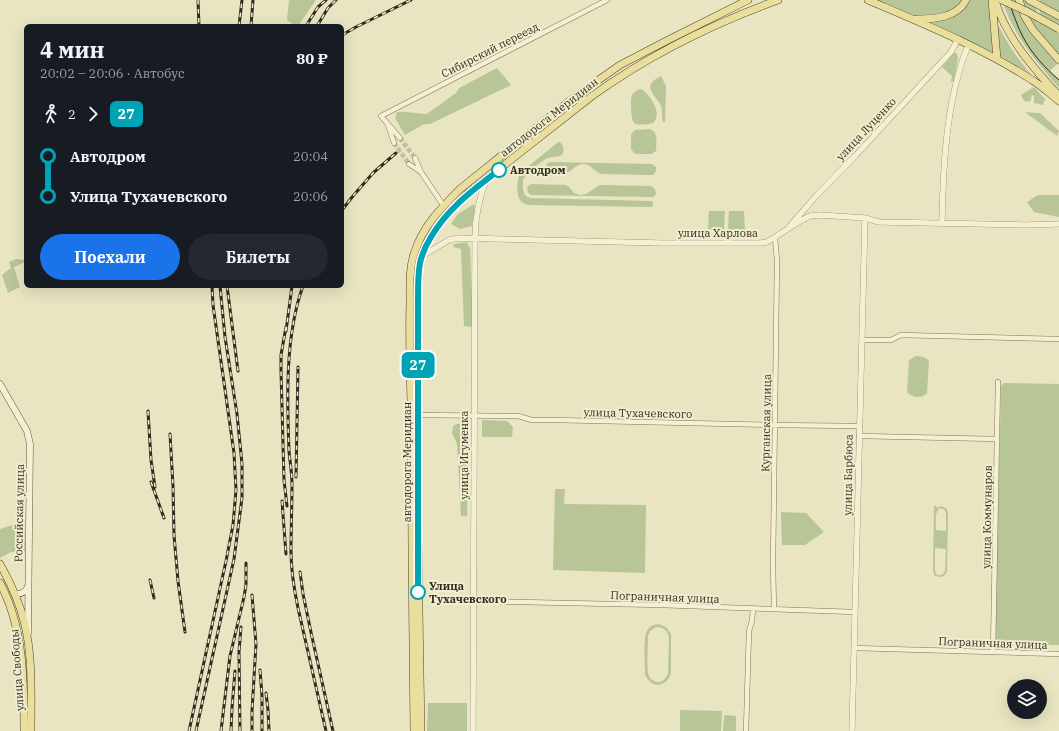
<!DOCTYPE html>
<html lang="ru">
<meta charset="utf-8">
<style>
body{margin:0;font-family:"IBM Plex Serif",serif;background:#242831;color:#f1f3f6;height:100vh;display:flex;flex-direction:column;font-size:15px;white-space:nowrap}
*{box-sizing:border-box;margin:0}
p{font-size:13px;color:#9ea1a6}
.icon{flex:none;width:22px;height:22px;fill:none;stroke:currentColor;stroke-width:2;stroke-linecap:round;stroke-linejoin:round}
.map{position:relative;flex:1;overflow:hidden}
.sheet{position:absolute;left:24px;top:24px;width:320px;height:264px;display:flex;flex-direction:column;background:#171b24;border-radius:6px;box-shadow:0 4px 16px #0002}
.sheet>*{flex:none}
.badge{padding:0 8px;border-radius:6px;font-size:14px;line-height:26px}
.fabs{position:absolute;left:1007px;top:679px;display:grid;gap:8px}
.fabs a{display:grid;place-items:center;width:40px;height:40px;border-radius:50%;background:#171b24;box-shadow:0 4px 16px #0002;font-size:20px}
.map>.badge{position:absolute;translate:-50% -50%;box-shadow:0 0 0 2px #fff}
.legs{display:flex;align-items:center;gap:6px;height:44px;padding:0 16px;font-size:13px}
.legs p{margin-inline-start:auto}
.summary{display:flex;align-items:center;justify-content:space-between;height:68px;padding:0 16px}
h1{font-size:22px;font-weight:700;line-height:30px}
.button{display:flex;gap:8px;margin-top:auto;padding:8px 16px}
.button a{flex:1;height:46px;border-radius:24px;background:#1a73e8;color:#fff;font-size:16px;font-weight:700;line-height:46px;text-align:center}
.button a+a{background:#242831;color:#f1f3f6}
ul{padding:0 16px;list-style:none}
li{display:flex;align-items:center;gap:14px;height:40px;font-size:15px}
li i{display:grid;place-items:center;width:6px;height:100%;margin:0 5px;background:currentColor}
li i::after{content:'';width:10px;height:10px;margin:-5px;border:3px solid;border-radius:50%;background:#171b24}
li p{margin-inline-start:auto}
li:first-child i{background:linear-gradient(#0000 50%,currentColor 0)}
li:last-child i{background:linear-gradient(currentColor 50%,#0000 0)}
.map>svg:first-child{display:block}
</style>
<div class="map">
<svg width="1059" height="731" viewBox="0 0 1059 731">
<rect width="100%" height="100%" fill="#e9e4c1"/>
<path fill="#b8c597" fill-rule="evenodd" d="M 289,0 L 316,0 L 298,26 L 296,26 L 287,20 Z
M 877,0 L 962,0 C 960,3 958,6 956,7 C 945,14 923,17 911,15 Z
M 969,0 L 988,0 L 993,52 L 928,22 C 946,19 961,19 969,0 Z
M 1002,0 L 1015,0 L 1027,28 L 1035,38 L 1057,64 L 1050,71 L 1059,79 L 1059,88 C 1036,62 1012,33 1002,0 Z
M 1023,0 L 1036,0 L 1037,22 L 1039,24 L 1040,0 L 1059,0 L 1059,55 L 1041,35 L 1033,23 Z
M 995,19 C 1005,39 1016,58 1031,74 L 999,55 Z
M 954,53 L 955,53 L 957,54 L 958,58 L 954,81 L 951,82 L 952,76 L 942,67 Z
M 497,68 L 511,85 L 430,124 L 424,124 L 405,135 L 395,118 L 397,112 L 405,112 L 427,114 L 456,93 L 459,88 Z
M 661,76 L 666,86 L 665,122 L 663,122 C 661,117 663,111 661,106 C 659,100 647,90 651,84 C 653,80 658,78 661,76 Z
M 1034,87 L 1045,99 L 1043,105 L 1034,103 L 1034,96 L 1032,95 L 1030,102 L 1024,101 L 1021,95 Z
M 640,89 L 643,90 C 651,97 663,114 653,123 C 649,124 638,126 634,123 C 631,120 630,99 632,95 C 634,92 637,90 640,89 Z
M 1025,112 L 1035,113 L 1040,113 L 1059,131 L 1057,136 Z
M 650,129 C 659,133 656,142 656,151 L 651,154 L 635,154 L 631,149 L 631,134 L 635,130 Z
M 559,142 L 561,143 C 564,147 564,151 562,155 C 556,158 549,156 544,160 C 538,164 525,174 523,180 C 523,183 523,187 523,189 C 524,195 526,197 531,198 L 651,201 L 653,202 L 653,205 L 651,207 L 529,205 C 525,204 522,203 520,200 C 516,194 517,179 520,173 L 557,143 Z
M 550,162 L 652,164 L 656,167 L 656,171 L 654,174 L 652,175 L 601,174 C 595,172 591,165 585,164 C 576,163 573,171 566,173 C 562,175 550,175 547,172 C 545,169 546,166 547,163 Z
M 531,184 L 565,185 L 569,187 L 574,193 L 580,195 L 586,194 L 600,185 L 651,186 L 655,189 L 656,194 L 653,197 L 650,197 L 531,195 C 528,193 527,191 527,187 Z
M 1038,195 L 1059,195 L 1059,217 L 1034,212 L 1027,202 Z
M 474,204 L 475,208 L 472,226 L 460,229 L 451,224 L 458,214 Z
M 709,211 L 725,211 L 724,230 L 708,229 Z
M 729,211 L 744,211 L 745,230 L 728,230 Z
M 467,242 L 470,248 L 473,327 L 464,326 L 461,249 L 453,247 L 454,244 Z
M 16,259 L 26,260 L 26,265 L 25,262 L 14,267 L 20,287 L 8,293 L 2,275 L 11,268 L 9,262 Z
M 916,356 C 921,356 926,357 929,361 L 927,393 C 921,399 913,398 907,392 L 909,360 Z
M 1003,383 L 1059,384 L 1059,645 L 995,644 L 1001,387 Z
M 482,420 L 507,421 L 513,427 L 512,437 L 482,437 Z
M 463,423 L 468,426 L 469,431 L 467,516 L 461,516 L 457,444 L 452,433 L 453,426 L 457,424 Z
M 555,489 L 565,489 L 564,504 L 646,505 L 645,573 L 553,570 Z
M 934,506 L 936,506 L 937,508 C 942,505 947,507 948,513 L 947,570 L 945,575 L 941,577 L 935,576 L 933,571 ZM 940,508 L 944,509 L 946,513 L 946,531 L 936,530 C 936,523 934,512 940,508 ZM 935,548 L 946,549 L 945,571 C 943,575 941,576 937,575 L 935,571 Z
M 781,512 L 806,513 L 824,532 L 805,545 L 782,545 Z
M 25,518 L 25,552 L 11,552 L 0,558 L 0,529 L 19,523 L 18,520 Z
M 658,624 L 666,627 L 671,634 L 671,672 C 668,688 650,689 645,674 C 645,665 643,637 647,631 C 650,626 653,625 658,624 ZM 656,627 C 664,627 668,631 669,638 L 668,674 C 666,678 664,681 659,682 C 655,682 651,680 649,676 C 646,671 648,643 648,636 L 650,631 Z
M 428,703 L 467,703 L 467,731 L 427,731 Z
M 680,710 L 722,711 L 721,731 L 680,731 Z
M 725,715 L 736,716 L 736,731 L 723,731 L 724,717 Z"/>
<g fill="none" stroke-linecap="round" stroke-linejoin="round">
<path stroke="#c4bfa0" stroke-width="4.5" stroke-dasharray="4.5 2" stroke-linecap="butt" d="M 400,138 L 415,158
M 394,143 L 409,164"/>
<defs>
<path id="minor" d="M 388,125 L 394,143
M 400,138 L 381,116 L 607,0
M 415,158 L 421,172 L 443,205
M 409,164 L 421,172
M 862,340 L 891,340 L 901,335 L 1059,339
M 417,415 L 518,416 L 532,420 L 554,420 L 770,425 L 860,426
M 859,436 L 997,439
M 474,601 L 660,605 L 855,612
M 774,609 L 773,565 L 777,261 L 775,237
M 854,648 L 1059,654
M 993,652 L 998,382
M 746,731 L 749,631 L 752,621 L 753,609"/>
<path id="tertiary" d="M 942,223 C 943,176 945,128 956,83 C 960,70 962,57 969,45
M 790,226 L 816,196 L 857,154 L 951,52 L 958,39
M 422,256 L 449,240 L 459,238 L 661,243 L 760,243 L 767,242 L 802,220 L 810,216 L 820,215 L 865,218 L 879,222 L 1025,225 L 1059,224
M 473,731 L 475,238 C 475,217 479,199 486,180
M 852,731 L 865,218"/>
<path id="secondary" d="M 0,384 L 27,431 L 30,444 L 29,531 L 28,633
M 15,594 C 21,594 26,593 28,586"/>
<path id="primary" d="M 868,0 C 924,24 981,47 1032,80 C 1042,86 1050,94 1059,101
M 992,0 L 997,59
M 995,0 C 1005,36 1034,69 1059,96
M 1019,0 L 1025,17 L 1033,30 L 1059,60
M 1029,0 L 1059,16
M 916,19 C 934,19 957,18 966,0
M 0,564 C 10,582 19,601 24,621 C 33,656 31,695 31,731
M 0,583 C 24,628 24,680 24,731
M 414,731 C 412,621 412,512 411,402 C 410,369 409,335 410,302 C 410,286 409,269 414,254 C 422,227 441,208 460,189 L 563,106 L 590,86 L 620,65 L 670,39 L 748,0
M 421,731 C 419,619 417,507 417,395 C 418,367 418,340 418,313 C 418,296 416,278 420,261 C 427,234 447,214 466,195 L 592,96 C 649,55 712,24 778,0"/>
</defs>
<use href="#minor" stroke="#80755b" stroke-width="5.5"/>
<use href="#tertiary" stroke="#80755b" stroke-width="6"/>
<use href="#secondary" stroke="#62563e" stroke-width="7"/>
<use href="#primary" stroke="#4e432f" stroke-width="8"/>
<use href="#minor" stroke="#f5f0d3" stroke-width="4.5"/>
<use href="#tertiary" stroke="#f5f0d3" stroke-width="5.5"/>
<use href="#secondary" stroke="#f5f0d3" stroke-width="6"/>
<use href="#primary" stroke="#e9de9c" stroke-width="7"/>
<path stroke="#322b1d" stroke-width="1" d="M 1008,0 C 1013,12 1017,26 1023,37 C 1032,54 1045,68 1059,80"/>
<defs>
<path id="rail" d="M 198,0 L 199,26
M 239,26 L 242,0
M 251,26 L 253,0
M 306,26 L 318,7 L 326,0
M 317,26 L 328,8 L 336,0
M 342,35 L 356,27 L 411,0
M 342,210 L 353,196 L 373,173 L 396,153
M 227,286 L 238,371
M 303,286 C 285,335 287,399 289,451 C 290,462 292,473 292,484 C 292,507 291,529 291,551 C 291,570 294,589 298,608 L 326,731
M 286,327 L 281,355 L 281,371 L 284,480 L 287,506
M 286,331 L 292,286
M 148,411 L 151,460 L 155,487
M 170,434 L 173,486 L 174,535 L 178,581 L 185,632
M 296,477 L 298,367
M 151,482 L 164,518
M 282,501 L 286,554
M 300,572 L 303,594 L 312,637 L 333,731
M 150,580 L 154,598
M 252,595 L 256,644 L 252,711 L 252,731
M 260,670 L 262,696 L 262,731
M 266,693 L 268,710 L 269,731
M 189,731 L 226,561 L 233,525 L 236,490 L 234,453 L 213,305 L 212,286
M 196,731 L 234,559 L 242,498 L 242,464 L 237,414 L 225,337 L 220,286
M 221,731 L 230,656 L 244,597 L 246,585 L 246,563
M 231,731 L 232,708 L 235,671
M 240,731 L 239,652 L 241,627"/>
</defs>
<use href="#rail" stroke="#322b1d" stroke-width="3"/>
<use href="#rail" stroke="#f1edd0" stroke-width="1.5" stroke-dasharray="4.5" stroke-linecap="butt"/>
<defs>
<path id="primary-bridge" d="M 1002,0 L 1028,12 L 1059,29"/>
</defs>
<use href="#primary-bridge" stroke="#4e432f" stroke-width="8" stroke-linecap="butt"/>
<use href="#primary-bridge" stroke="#e9de9c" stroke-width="7"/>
</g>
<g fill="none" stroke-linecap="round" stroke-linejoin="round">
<defs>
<path id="line-1" d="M 418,592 L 418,297 C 418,286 418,274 420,263 C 422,254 426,245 431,237 C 448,208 472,191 499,170"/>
</defs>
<use href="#line-1" stroke="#fff" stroke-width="9"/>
<use href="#line-1" stroke="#00a3b4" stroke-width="6"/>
</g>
<g fill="#fff" stroke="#00a3b4" stroke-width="2">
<circle cx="499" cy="170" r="7"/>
<circle cx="418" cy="592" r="7"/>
</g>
<g text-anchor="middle" stroke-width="4" stroke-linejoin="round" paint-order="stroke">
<g font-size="11" fill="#322b1d" stroke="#f1edd0">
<text transform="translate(490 50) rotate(-27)" y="4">Сибирский переезд</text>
<text transform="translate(549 117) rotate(-38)" y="4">автодорога Меридиан</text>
<text transform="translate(866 129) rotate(-47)" y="4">улица Луценко</text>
<text x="718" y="237">улица Харлова</text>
<text transform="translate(638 413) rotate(1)" y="4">улица Тухачевского</text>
<text transform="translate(766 423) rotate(-89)" y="4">Курганская улица</text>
<text transform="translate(464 455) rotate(-90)" y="4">улица Игуменка</text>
<text transform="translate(407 462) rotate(-90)" y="4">автодорога Меридиан</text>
<text transform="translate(848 475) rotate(-89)" y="4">улица Барбюса</text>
<text transform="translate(19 513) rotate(-89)" y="4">Российская улица</text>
<text transform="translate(987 517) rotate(-89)" y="4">улица Коммунаров</text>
<text transform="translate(665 597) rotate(2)" y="4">Пограничная улица</text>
<text transform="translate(993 643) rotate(2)" y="4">Пограничная улица</text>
<text transform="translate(17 670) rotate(-94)" y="4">улица Свободы</text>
</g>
<g font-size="11" font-weight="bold" fill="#322b1d" stroke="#f1edd0" text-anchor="start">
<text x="510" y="174">Автодром</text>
<text x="429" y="590">Улица<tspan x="429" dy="13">Тухачевского</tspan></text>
</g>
</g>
</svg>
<div class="fabs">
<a><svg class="icon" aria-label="layers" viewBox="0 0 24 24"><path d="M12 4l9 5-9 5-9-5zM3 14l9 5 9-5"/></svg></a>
</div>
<b class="badge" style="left:418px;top:365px;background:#00a3b4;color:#fff">27</b>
<section class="sheet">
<div class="summary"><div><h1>4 мин</h1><p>20:02 – 20:06 · Автобус</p></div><b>80 ₽</b></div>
<div class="legs"><svg class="icon" aria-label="walk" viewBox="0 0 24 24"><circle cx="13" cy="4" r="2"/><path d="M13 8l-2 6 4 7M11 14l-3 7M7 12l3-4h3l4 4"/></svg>2<svg class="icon" aria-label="forward" viewBox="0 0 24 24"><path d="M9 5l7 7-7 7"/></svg><b class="badge" style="background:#00a3b4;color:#fff">27</b></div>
<ul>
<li><i style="color:#00a3b4"></i><b>Автодром</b><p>20:04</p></li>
<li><i style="color:#00a3b4"></i><b>Улица Тухачевского</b><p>20:06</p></li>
</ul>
<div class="button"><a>Поехали</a><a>Билеты</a></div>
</section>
</div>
